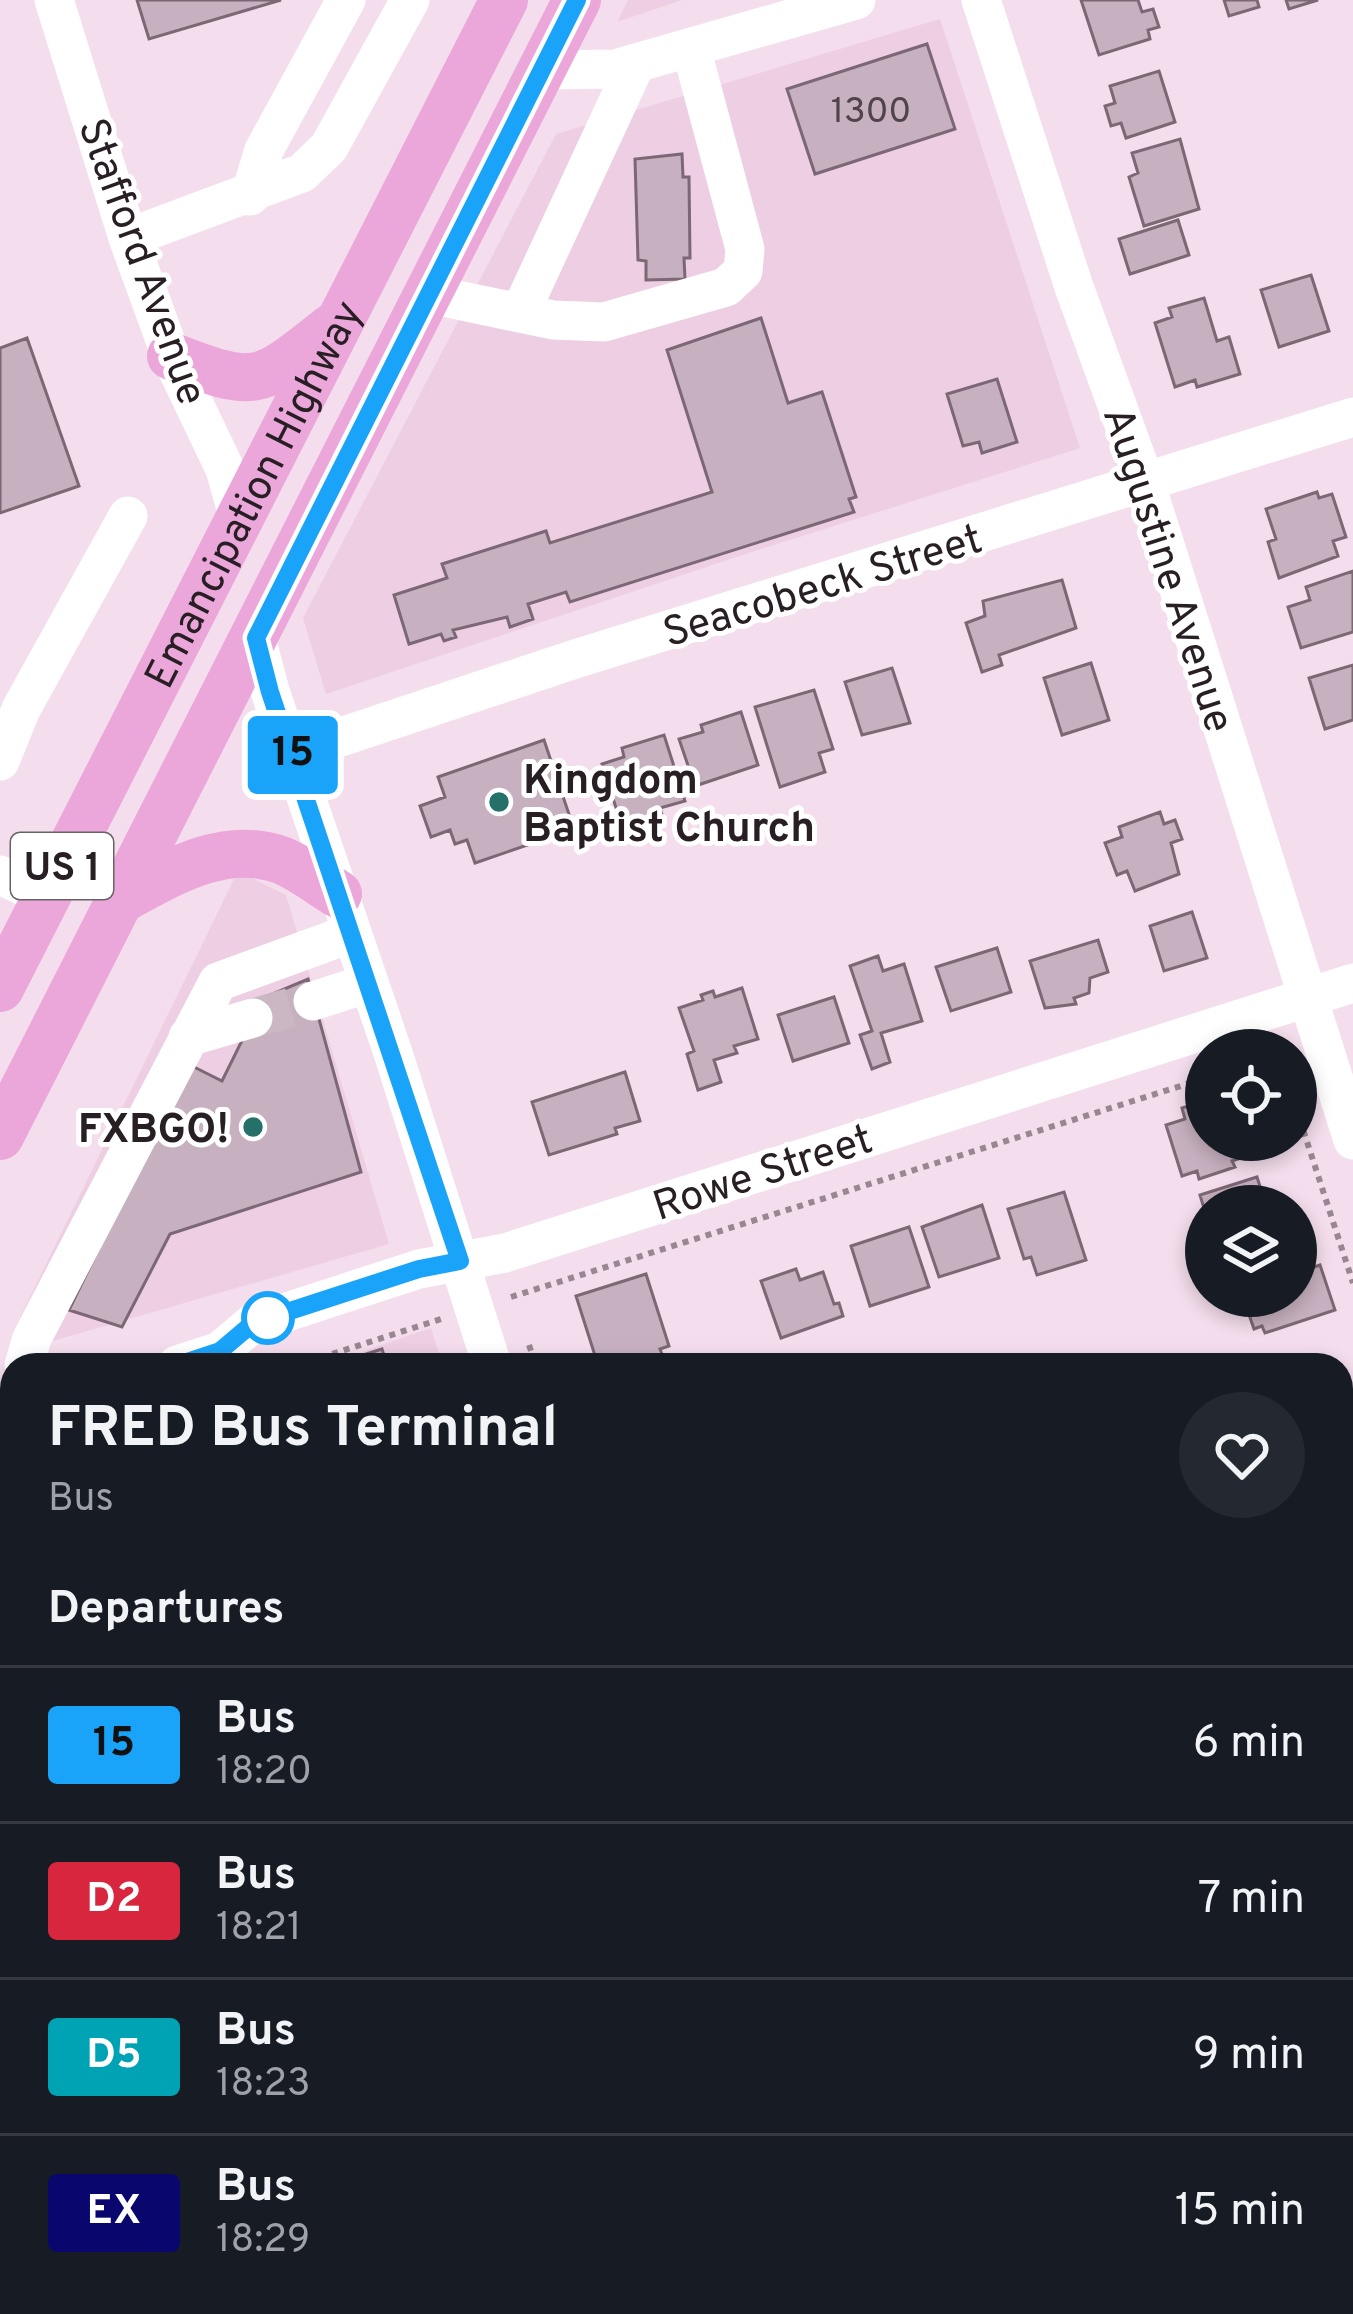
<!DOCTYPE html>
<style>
body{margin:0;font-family:Overpass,sans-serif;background:#242831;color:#f1f3f6;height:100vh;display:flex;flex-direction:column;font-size:45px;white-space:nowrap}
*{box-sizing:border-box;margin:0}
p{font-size:39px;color:#9ea1a6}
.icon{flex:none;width:66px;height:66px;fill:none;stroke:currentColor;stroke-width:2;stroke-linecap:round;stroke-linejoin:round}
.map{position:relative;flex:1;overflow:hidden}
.details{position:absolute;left:0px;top:1353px;width:1353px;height:963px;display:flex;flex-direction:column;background:#171b24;border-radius:36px 36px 0 0;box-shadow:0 6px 18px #0003}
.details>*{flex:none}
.badge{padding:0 24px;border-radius:9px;font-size:42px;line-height:78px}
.buttons{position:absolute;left:1185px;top:1029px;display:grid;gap:24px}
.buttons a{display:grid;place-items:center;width:132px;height:132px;border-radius:50%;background:#171b24;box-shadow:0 6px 18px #0003;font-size:60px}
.map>.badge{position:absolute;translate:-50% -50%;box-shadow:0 0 0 6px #fff}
h2{padding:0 48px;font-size:45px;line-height:108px}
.round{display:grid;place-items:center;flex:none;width:126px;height:126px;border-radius:63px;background:#242831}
.head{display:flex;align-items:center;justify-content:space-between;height:204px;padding:0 48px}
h1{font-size:57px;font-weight:700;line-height:90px}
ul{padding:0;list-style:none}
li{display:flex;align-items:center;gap:36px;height:156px;padding:0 48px;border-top:3px solid #363941}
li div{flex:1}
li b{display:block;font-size:45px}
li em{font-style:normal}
li .badge{min-width:132px;font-weight:700;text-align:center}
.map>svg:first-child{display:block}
</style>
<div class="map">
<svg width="1353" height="2314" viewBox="0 0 1353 2314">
<rect width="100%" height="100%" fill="#f4ddec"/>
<path fill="#edcee3" d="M 628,0 L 682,0 L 617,22 Z
M 940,19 L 1080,448 L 733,558 L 326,694 L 303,618 L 556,134 Z
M 238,871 L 286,895 L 389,1244 L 18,1351 L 13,1332 Z
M 431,1328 L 443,1365 L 323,1365 Z
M 12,1470 L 12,1704 L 0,1708 L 0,1475 Z
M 416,2304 L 642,2304 L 611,2314 L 419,2314 Z"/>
<path fill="#c7b0bf" stroke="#7c6775" stroke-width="3" d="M 137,0 L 281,0 L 149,39 Z
M 1081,0 L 1138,0 L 1142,12 L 1153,9 L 1159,27 L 1148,30 L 1150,39 L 1099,55 Z
M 1224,0 L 1257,0 L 1259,7 L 1229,16 Z
M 1286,0 L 1318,0 L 1289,9 Z
M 927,44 L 955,129 L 815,174 L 787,89 Z
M 1159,71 L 1175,122 L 1126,138 L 1121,123 L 1111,126 L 1105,106 L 1115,103 L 1110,86 Z
M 1180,139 L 1199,209 L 1144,226 L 1129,177 L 1138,173 L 1132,153 Z
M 682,154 L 683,177 L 689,177 L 690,258 L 684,258 L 685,279 L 646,280 L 646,261 L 638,260 L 635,159 Z
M 1178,220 L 1189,255 L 1130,274 L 1119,239 Z
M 1311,275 L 1329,331 L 1279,347 L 1261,290 Z
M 1204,298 L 1217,341 L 1229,337 L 1240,374 L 1197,387 L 1195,380 L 1175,387 L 1155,323 L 1172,317 L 1169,308 Z
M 761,318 L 788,403 L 822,392 L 856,497 L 849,499 L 854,512 L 570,602 L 566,592 L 528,604 L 533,619 L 510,627 L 507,617 L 453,630 L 456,637 L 444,641 L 441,634 L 409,644 L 394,595 L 447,578 L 442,564 L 546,531 L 550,543 L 712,492 L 667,350 Z
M 27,338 L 79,486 L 0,513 L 0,348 Z
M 997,379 L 1017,442 L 982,453 L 979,442 L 963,446 L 947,394 Z
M 1317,492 L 1319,498 L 1332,494 L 1346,537 L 1333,541 L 1338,556 L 1279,578 L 1268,542 L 1276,539 L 1266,509 Z
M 1353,571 L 1353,632 L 1301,648 L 1288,607 L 1310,600 L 1306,587 Z
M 1062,580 L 1076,628 L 999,655 L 1002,665 L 982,672 L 966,623 L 985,616 L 983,601 Z
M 1091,663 L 1109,720 L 1062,735 L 1044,678 Z
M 1353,665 L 1353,720 L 1325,729 L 1309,678 Z
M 892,668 L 910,723 L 862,735 L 845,682 Z
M 814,690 L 833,749 L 819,753 L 825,772 L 780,787 L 755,707 Z
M 741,712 L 758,765 L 695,786 L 679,739 L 703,732 L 701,725 Z
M 664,735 L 685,801 L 660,808 L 664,821 L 624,833 L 602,764 L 624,757 L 622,748 Z
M 544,740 L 574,829 L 475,863 L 467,840 L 455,844 L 450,830 L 431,837 L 420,806 L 445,797 L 438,777 Z
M 1160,812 L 1164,824 L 1175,820 L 1182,839 L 1171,843 L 1179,874 L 1135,891 L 1127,871 L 1117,875 L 1105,843 L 1122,837 L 1119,827 Z
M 1192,912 L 1207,958 L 1164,971 L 1150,926 Z
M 1098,940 L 1108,972 L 1090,978 L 1089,993 L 1074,998 L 1076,1004 L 1045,1008 L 1030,961 Z
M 997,948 L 1011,992 L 951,1011 L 936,967 Z
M 878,956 L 883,971 L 904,964 L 922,1021 L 881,1033 L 890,1062 L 872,1069 L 860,1035 L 872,1031 L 850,966 Z
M 308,979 L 361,1172 L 170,1234 L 122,1327 L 69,1310 L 188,1064 L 222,1081 L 263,998 Z
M 742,988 L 758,1039 L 734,1046 L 737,1053 L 714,1060 L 721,1082 L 698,1090 L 687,1054 L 694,1051 L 679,1008 L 703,1000 L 701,995 L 713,991 L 715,997 Z
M 834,997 L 849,1043 L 793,1061 L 778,1015 Z
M 625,1072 L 640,1121 L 615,1128 L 617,1134 L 549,1155 L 532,1102 Z
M 1204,1101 L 1206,1140 L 1245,1140 L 1239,1142 L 1244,1157 L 1232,1161 L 1235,1167 L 1199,1179 L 1197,1171 L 1182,1176 L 1166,1125 L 1185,1119 L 1182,1108 Z
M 1257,1177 L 1264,1199 L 1274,1196 L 1277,1206 L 1206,1206 L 1206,1215 L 1200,1195 Z
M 1064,1192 L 1086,1260 L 1037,1275 L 1031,1257 L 1024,1259 L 1008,1209 Z
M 982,1205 L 999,1258 L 939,1277 L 922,1227 Z
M 909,1227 L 929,1287 L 870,1306 L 851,1246 Z
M 1320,1265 L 1335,1310 L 1265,1333 L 1262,1326 L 1254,1329 L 1246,1306 L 1255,1303 L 1252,1296 L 1296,1296 L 1296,1273 Z
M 796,1269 L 800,1280 L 823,1272 L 834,1304 L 839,1303 L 843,1316 L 781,1338 L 761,1281 Z
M 646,1274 L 669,1346 L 660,1349 L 663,1357 L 648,1361 L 646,1356 L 617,1365 L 598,1365 L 576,1296 Z
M 382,1349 L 387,1365 L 332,1365 Z
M 12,1536 L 12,1613 L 0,1616 L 0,1540 Z
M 1353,1627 L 1353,1660 L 1345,1663 L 1341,1631 Z
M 1353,1712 L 1353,1740 L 1351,1740 L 1341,1715 Z
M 1341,2003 L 1353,2038 L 1341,2041 Z
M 1353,2216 L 1353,2242 L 1351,2235 L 1346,2236 L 1341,2219 Z
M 170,2304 L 224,2304 L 230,2314 L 169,2314 L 167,2307 Z
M 257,2304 L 314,2304 L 318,2314 L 260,2314 Z
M 526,2304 L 597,2304 L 566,2314 L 529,2314 Z
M 1132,2304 L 1162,2304 L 1165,2314 L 1110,2314 L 1110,2311 Z
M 1193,2304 L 1259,2304 L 1262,2314 L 1197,2314 Z
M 1275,2304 L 1334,2304 L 1337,2314 L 1278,2314 Z"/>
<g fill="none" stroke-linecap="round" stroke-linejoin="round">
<path stroke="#cbb7c4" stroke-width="39" stroke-dasharray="39 20" stroke-linecap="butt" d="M 253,1018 L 313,1001"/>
<path stroke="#988792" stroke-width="6" stroke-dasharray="6 6" stroke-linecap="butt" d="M 1296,1108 L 1353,1283
M 511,1297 L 1206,1078
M 529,1345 L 536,1365
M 298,1365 L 441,1319"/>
<path stroke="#fff" stroke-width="39" d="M 54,0 L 128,238 L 171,356 L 225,469 L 239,519
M 981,0 L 1074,287 L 1146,485 L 1353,1140
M 541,70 L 615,69 L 856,0
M 250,196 L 264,150 L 346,0
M 128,238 L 302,173 L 329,147 L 410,0
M 429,294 L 553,320 L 604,322 L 726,287 L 743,271 L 745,249 L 691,48
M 520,313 L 636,63
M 256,638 L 270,691 L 394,1056 L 492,1365
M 293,753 L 572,660 L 1353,417
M 0,761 L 21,709 L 128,516
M 0,875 L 46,897
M 313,1001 L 369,983
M 188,1037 L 253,1018
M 24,1365 L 32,1338 L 218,982 L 352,933
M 177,1365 L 220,1351 L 253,1323 L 419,1269 L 505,1253 L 1353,983
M 8,1421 L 12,1406
M 1341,1556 L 1353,1552
M 1341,2131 L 1353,2127
M 785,2314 L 815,2304"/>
<g stroke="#eba6da" stroke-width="48">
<path d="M 171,356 C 258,390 259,385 331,328"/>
<path d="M 120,900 C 169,874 223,839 281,860 C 301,868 320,883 338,894"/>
<path id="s1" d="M 0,988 L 504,0"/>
<path d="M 0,1136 L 577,0"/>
</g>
</g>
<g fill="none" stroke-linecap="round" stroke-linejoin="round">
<defs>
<path id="line" d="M 178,1365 L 220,1351 L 253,1323 L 419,1269 L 460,1261 L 270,692 L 256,638 L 577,0"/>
</defs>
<use href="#line" stroke="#fff" stroke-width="27"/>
<use href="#line" stroke="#1aa4f9" stroke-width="18"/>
</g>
<g fill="#26706a" stroke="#fff" stroke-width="4.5">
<circle cx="499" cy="802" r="12"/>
<circle cx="253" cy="1127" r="12"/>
</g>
<circle fill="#fff" stroke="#1aa4f9" stroke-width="6" cx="268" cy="1318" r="24"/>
<g text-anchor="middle" stroke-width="10" stroke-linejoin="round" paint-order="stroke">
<g font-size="36" fill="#50434c">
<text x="871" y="122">1300</text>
</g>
<rect fill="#fff" stroke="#686266" stroke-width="3" x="11" y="833" width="102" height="66" rx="9"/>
<g font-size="39" font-weight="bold" fill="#281f25">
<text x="62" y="880">US 1</text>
</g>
<g font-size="42" fill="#281f25" stroke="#fff">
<text transform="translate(144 261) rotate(70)" y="15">Stafford Avenue</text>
<text dy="15" stroke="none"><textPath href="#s1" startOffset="555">Emancipation Highway</textPath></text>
<text transform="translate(1170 569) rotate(72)" y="15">Augustine Avenue</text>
<text transform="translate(822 584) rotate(-17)" y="15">Seacobeck Street</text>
<text transform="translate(762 1171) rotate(-18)" y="15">Rowe Street</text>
</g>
<g font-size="42" font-weight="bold" fill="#281f25" stroke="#fff" text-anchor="start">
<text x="523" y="793">Kingdom<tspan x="523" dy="48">Baptist Church</tspan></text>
<text x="229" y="1142" text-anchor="end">FXBGO!</text>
</g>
</g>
</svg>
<div class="buttons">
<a><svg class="icon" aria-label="locate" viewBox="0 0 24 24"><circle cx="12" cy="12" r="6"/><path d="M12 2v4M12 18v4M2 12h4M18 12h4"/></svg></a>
<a><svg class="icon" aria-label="layers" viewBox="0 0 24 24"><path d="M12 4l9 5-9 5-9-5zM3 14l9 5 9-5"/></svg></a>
</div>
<b class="badge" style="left:293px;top:755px;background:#1aa4f9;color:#111">15</b>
<section class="details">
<div class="head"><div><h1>FRED Bus Terminal</h1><p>Bus</p></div><a class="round"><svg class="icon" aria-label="heart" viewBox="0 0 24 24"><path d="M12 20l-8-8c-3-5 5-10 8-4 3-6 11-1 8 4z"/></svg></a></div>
<h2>Departures</h2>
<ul>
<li><span class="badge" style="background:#1aa4f9;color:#111">15</span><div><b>Bus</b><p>18:20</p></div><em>6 min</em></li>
<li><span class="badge" style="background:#d7263d;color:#fff">D2</span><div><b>Bus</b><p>18:21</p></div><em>7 min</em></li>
<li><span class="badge" style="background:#00a3b4;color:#fff">D5</span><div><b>Bus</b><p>18:23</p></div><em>9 min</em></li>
<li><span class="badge" style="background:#09076e;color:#fff">EX</span><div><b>Bus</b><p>18:29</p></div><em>15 min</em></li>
</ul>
</section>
</div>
